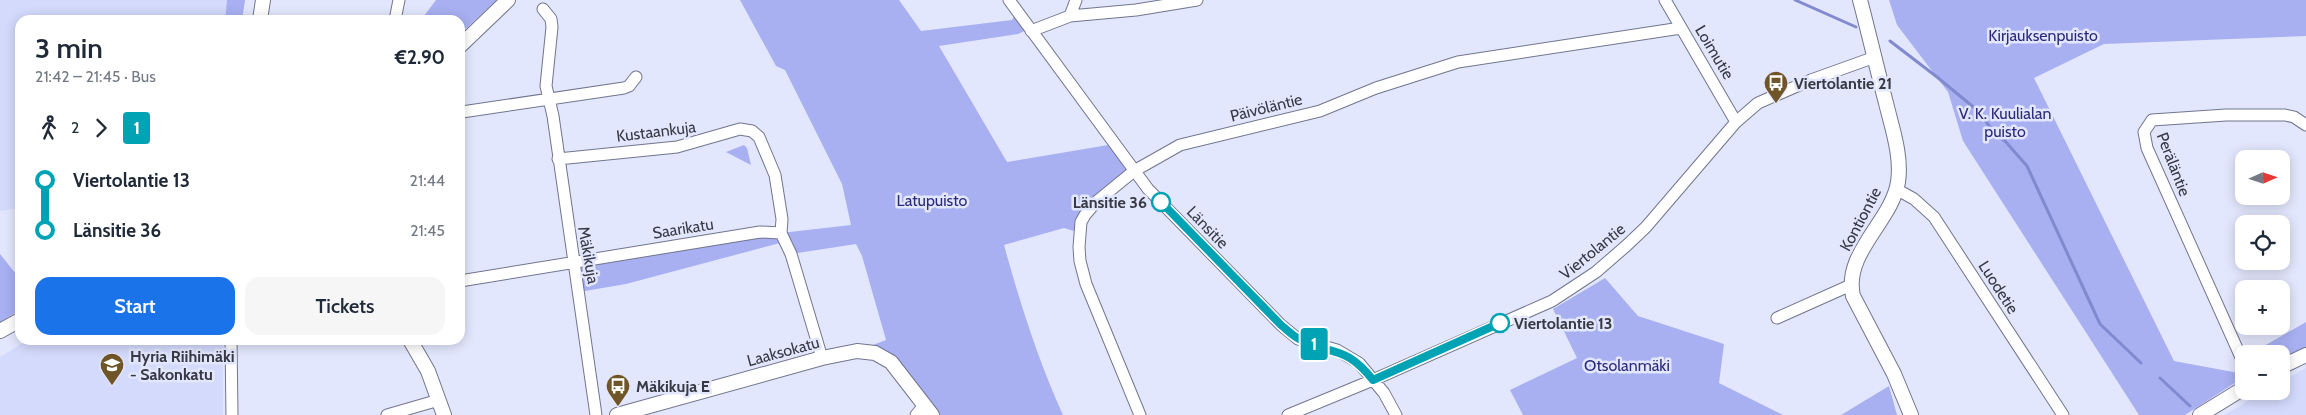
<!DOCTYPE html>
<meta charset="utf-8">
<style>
body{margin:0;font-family:Cabin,sans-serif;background:#f6f6f7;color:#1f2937;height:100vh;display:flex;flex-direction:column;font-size:19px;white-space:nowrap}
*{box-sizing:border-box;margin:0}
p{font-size:16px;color:#747a83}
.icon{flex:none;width:28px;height:28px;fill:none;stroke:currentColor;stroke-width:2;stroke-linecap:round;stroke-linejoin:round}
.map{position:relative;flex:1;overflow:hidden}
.sheet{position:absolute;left:15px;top:15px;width:450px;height:330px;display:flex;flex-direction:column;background:#fff;border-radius:15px;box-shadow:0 2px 12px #0003}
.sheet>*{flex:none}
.badge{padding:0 10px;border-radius:4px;font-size:18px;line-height:32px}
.needle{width:32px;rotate:87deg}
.controls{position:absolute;left:2235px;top:150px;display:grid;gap:10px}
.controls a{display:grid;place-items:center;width:55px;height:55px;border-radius:10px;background:#fff;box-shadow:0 2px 12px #0003;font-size:25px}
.map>.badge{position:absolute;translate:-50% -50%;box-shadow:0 0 0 2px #fff}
.legs{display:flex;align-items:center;gap:8px;height:55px;padding:0 20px;font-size:16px}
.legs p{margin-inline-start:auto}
.summary{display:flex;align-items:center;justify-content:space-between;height:85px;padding:0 20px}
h1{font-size:28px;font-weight:600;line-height:38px}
.action{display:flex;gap:10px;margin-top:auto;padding:10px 20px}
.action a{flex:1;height:58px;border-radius:15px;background:#1a73e8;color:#fff;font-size:20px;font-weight:600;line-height:58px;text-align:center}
.action a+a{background:#f6f6f7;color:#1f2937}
ul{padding:0 20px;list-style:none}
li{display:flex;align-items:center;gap:18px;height:50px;font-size:19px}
li i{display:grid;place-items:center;width:8px;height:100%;margin:0 6px;background:currentColor}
li i::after{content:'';width:12px;height:12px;margin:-6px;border:4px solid;border-radius:50%;background:#fff}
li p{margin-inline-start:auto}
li:first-child i{background:linear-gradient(#0000 50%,currentColor 0)}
li:last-child i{background:linear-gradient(currentColor 50%,#0000 0)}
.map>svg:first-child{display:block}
</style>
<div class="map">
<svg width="2306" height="415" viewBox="0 0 2306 415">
<rect width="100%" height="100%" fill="#e3e7fd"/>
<path fill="#d4dafc" d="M 0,0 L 245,0 L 242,20 L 20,20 L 20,208 L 0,211 Z
M 28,340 L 223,340 L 223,415 L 0,415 L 0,357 Z
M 2306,368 L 2306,415 L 2224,415 L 2265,391 L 2281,391 L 2281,382 Z"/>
<path fill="#a8b0f2" d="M 227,0 L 245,0 L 242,20 L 225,20 Z
M 436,0 L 497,0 L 460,34 L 460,20 L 421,20 Z
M 740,0 L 899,0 L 921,31 L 1012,20 L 1017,11 L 1030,28 L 1018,34 L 939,46 L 1007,162 L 1114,144 L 1134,171 L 1096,202 L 1080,233 L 1064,228 L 1004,245 C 1020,303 1038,360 1063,415 L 932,415 L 903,374 L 857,351 L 886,340 L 862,256 L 856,244 L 791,254 L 786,243 L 780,243 L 626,284 L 579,292 L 573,263 L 781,233 L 851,225 L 842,184 L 785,70 L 776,66 Z
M 1889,0 L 2306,0 L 2306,36 L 2104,44 L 2034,78 L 2174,361 L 2244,374 L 2244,377 L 2185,415 L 2139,415 L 1963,141 L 1948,92 L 1897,25 Z
M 744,145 L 747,148 L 751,165 L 726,152 Z
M 0,254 L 20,279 L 20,310 L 0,322 Z
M 1605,278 L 1638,316 L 1724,344 L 1719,383 L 1783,415 L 1523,415 L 1510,390 L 1577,358 L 1553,309 Z
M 2306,322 L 2306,348 L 2281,360 L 2281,354 L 2250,354 Z
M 1889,386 L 1897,415 L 1841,415 Z"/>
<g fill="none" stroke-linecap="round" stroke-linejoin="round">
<path stroke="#8189cf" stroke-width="3" d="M 1795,0 L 1856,27
M 1890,41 L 1937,77 L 1977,110 L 1997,136 L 2005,141 L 2027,166 L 2100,324 L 2141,363
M 2160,378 L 2190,406"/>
<defs>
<path id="minor" d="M 1009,0 L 1148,189 L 1281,325 L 1298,339 L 1337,350 L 1359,363 L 1384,393 L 1396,415
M 1665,0 L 1736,122
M 543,9 L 551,19 L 552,27 L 546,86 L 553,116 L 596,415
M 1070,16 L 1076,0
M 395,20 L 399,0
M 1031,31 L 1070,16 L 1136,10 L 1197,0
M 462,112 L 624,88 L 629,86 L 636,77
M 558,159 L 677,147 L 740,129 L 752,131 L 759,137 L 775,175 L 782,219 L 781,233
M 1896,189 L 1914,199 L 1934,217 L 2063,415
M 460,281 L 760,232 L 781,233 L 791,254 L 822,358
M 1777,318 L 1851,285
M 231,340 L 232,415
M 2244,364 L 2147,148 L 2144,132 L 2152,120 L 2226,115 L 2285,115 L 2294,117 L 2306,125
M 387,415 L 439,400
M 916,415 L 925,404
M 1140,415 L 1086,284 L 1080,261 L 1079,247 L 1081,222 L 1085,215 L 1096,202 L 1134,171 L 1180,145 L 1320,111 L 1376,88 L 1458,62 L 1681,28
M 1288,415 L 1373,380 L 1552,301 L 1596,272 L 1626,246 L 1646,227 L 1736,122 L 1758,103 L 1811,80 L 1875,57"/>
<path id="tertiary" d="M 1860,0 C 1869,34 1877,69 1886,103 C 1892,128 1902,156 1898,182 C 1892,221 1843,253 1853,296 L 1894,374 L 1911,415
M 260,20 L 263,0
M 460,46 L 508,0
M 0,331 L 20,320
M 410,340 L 428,371 L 444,415
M 2281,367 L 2306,355
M 617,415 L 822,358 L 857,351 L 875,353 L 891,362 L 932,415
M 2200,415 L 2244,388"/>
</defs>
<use href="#minor" stroke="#71758e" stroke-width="13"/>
<use href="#tertiary" stroke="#71758e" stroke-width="16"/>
<use href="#minor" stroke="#fff" stroke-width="11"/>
<use href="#tertiary" stroke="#fff" stroke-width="14"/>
</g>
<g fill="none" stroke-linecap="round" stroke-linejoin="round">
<defs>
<path id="line-1" d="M 1161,202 L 1281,325 C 1286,329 1293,336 1299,339 C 1334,356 1345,345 1373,380 L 1500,323"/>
</defs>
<use href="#line-1" stroke="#fff" stroke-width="11"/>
<use href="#line-1" stroke="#00a3b4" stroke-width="8"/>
</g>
<defs>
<symbol id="bus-pin" viewBox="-11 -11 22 30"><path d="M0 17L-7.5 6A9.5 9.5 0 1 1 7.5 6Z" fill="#6f5527" stroke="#e3e7fd"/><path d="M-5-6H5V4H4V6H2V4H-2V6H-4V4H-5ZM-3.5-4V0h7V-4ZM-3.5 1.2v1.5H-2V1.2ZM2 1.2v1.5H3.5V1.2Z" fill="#fff"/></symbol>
<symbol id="school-pin" viewBox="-11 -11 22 30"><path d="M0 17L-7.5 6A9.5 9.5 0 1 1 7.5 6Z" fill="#6f5527" stroke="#e3e7fd"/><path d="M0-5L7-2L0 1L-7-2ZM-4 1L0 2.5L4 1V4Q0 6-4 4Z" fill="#fff"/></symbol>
</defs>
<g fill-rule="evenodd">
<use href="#bus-pin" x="1762" y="69" width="28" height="38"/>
<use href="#school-pin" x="98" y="351" width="28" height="38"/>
<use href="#bus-pin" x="604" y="372" width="28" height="38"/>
</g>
<g fill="#fff" stroke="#00a3b4" stroke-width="2.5">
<circle cx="1161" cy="202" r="9"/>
<circle cx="1500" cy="323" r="9"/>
</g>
<g text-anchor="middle" stroke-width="5" stroke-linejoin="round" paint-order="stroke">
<g font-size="16" fill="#2d2a7c" stroke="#e3e7fd">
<text x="2043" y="41">Kirjauksenpuisto</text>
<text x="2005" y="119">V. K. Kuulialan<tspan x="2005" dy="18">puisto</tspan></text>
<text x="932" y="206">Latupuisto</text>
<text x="1627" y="371">Otsolanmäki</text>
</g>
<g font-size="16" fill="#373944" stroke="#e3e7fd">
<text transform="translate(1715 52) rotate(59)" y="6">Loimutie</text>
<text transform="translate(1266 107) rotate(-14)" y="6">Päivöläntie</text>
<text transform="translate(656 131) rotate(-7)" y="6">Kustaankuja</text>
<text transform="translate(2174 164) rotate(69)" y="6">Peräläntie</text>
<text transform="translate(1860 219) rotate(-62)" y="6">Kontiontie</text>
<text transform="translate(1208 227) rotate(46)" y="6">Länsitie</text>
<text transform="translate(683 228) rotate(-9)" y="6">Saarikatu</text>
<text transform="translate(1592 251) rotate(-39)" y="6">Viertolantie</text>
<text transform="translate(589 255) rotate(80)" y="6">Mäkikuja</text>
<text transform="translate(1999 287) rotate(57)" y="6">Luodetie</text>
<text transform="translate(783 351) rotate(-15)" y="6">Laaksokatu</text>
</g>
<g font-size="16" font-weight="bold" fill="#373944" stroke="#e3e7fd" text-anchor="start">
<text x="1794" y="89">Viertolantie 21</text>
<text x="130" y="362">Hyria Riihimäki<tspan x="130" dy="18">- Sakonkatu</tspan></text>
<text x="636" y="392">Mäkikuja E</text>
</g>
<g font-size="16" font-weight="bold" fill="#373944" stroke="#e3e7fd" text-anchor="end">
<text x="1147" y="208">Länsitie 36</text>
<text x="1514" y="329" text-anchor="start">Viertolantie 13</text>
</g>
</g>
</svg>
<div class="controls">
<a><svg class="needle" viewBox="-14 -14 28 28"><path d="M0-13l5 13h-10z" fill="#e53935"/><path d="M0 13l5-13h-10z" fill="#747a83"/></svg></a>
<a><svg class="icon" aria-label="locate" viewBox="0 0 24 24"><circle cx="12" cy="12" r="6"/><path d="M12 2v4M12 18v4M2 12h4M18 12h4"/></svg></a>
<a>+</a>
<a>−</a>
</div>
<b class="badge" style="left:1314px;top:344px;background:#00a3b4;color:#fff">1</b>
<section class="sheet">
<div class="summary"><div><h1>3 min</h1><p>21:42 – 21:45 · Bus</p></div><b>€2.90</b></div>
<div class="legs"><svg class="icon" aria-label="walk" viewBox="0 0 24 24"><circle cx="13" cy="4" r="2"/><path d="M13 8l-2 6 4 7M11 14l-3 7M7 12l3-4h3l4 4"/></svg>2<svg class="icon" aria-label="forward" viewBox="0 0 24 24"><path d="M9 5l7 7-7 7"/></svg><b class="badge" style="background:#00a3b4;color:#fff">1</b></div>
<ul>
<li><i style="color:#00a3b4"></i><b>Viertolantie 13</b><p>21:44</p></li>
<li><i style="color:#00a3b4"></i><b>Länsitie 36</b><p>21:45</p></li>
</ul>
<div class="action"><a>Start</a><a>Tickets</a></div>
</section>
</div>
